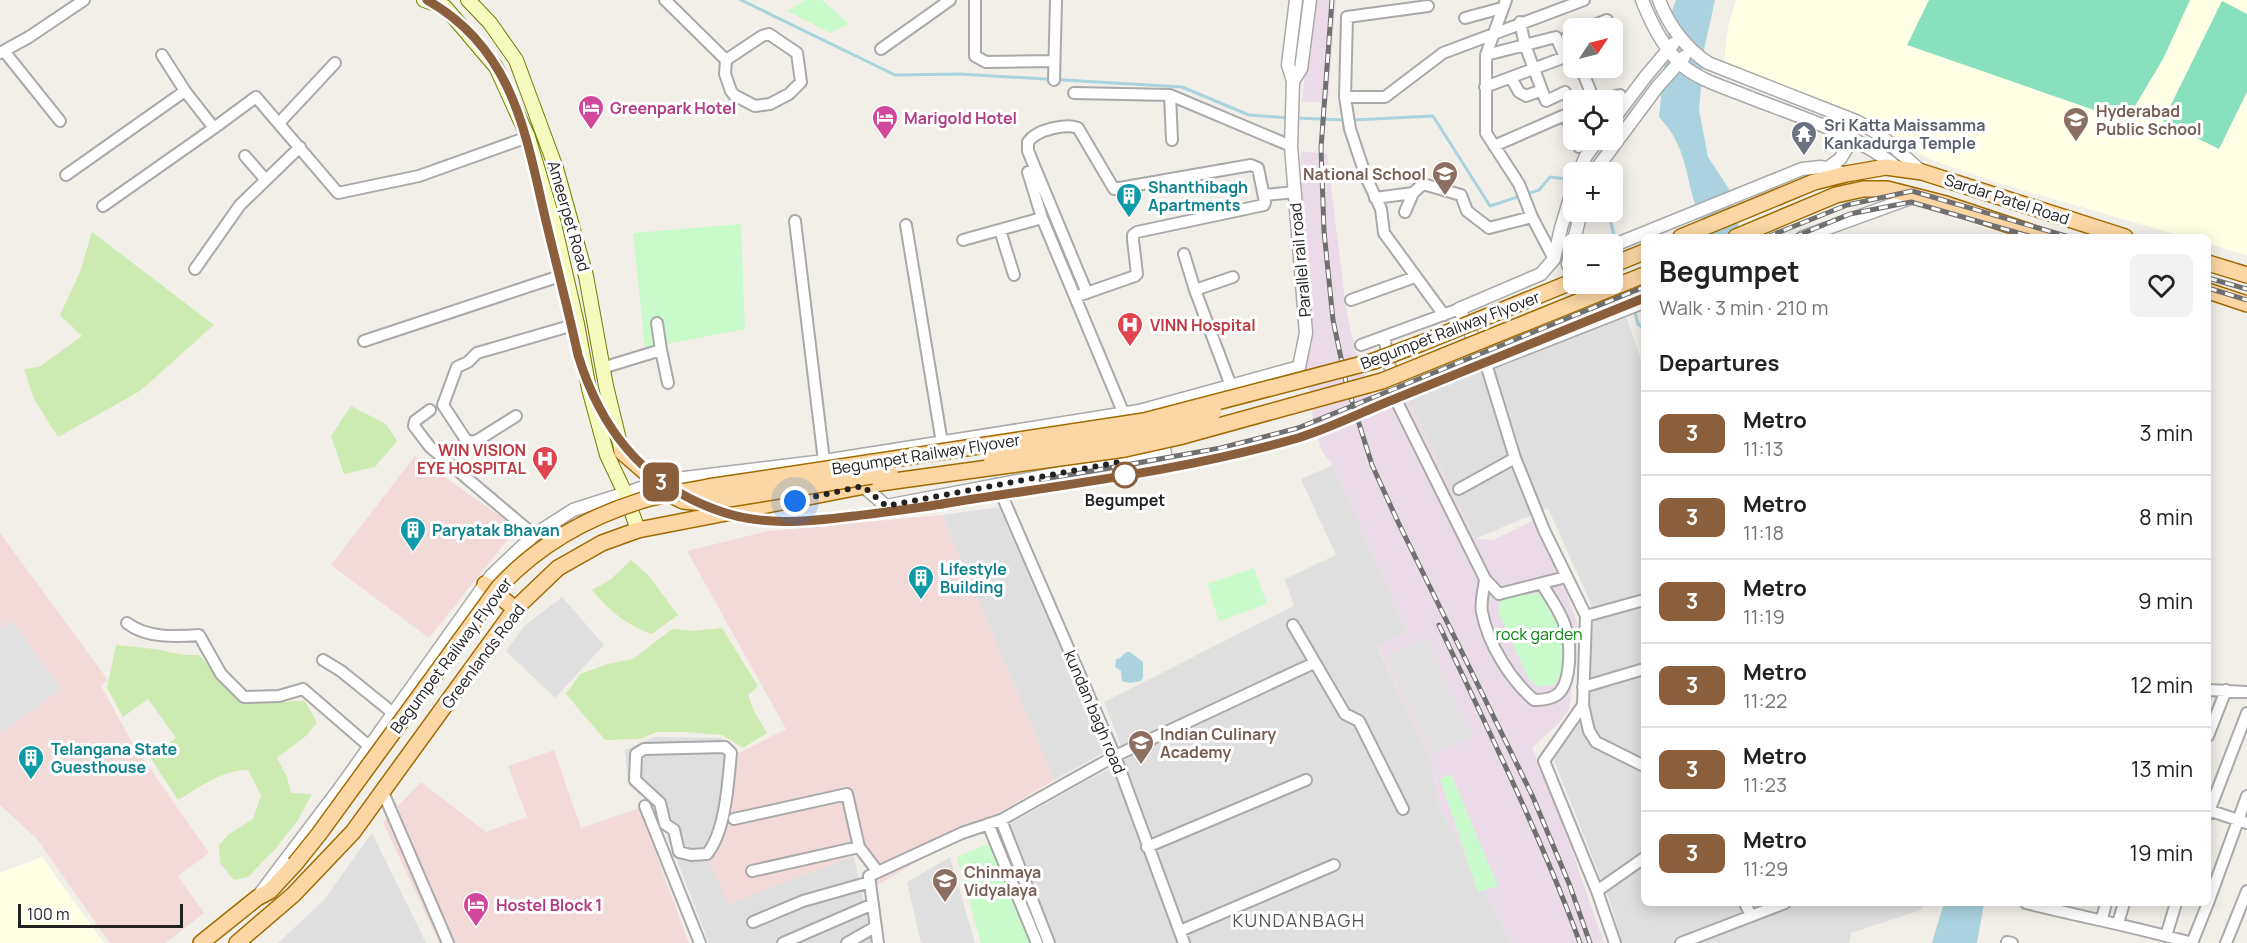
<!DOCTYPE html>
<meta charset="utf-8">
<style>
body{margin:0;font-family:Manrope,sans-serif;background:#f2f2f2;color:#222;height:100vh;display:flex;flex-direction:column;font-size:22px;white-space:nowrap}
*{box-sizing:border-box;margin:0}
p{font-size:20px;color:#767676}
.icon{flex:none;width:33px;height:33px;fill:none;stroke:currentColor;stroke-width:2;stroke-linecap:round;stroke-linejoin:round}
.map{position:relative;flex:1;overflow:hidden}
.panel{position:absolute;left:1641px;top:234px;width:570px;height:672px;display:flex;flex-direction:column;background:#fff;border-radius:9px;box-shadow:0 3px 15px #0003}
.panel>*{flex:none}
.badge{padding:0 12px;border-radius:9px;font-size:21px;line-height:39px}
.needle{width:39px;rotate:55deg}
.controls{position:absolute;left:1563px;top:18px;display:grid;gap:12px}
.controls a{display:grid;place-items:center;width:60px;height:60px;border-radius:9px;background:#fff;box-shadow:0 3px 15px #0003;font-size:30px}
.scale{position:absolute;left:18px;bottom:15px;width:165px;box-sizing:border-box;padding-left:6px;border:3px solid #222;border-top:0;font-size:16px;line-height:21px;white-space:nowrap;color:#222;-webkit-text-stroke:4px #fff;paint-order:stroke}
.you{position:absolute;width:30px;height:30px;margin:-15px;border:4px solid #fff;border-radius:50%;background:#1a73e8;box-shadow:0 0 0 9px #1a73e833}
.map>.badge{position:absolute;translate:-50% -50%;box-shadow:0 0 0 3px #fff}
h2{padding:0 18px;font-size:22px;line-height:54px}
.round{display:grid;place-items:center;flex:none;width:63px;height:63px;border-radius:9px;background:#f2f2f2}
.head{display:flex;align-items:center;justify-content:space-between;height:102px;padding:0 18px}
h1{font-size:28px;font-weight:700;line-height:45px}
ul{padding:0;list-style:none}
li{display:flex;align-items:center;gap:18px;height:84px;padding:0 18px;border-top:2px solid #e0e0e0}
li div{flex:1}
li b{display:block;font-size:22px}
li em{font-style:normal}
li .badge{min-width:66px;font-weight:700;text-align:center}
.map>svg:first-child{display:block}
</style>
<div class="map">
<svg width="2247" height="943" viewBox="0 0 2247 943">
<rect width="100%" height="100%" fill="#f2efe9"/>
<path fill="#e0dfdf" d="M 1626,316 L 1644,369 L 1644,903 L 1924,903 L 1921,910 L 1851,933 L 1849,943 L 1622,943 L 1610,902 L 1554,760 L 1589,707 L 1591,604 L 1548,508 L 1475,539 L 1408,400 Z
M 1333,465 L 1408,633 L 1377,646 L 1432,762 L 1438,803 L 1512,943 L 1052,943 L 1006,826 L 1126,759 L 1104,702 L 1294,606 L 1285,579 L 1336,555 L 1301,479 Z
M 999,507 L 1105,752 L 1054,780 L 942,515 Z
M 562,597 L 604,645 L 555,698 L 506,651 L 524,626 Z
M 654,737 L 721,738 L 739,753 L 708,858 L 728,903 L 854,856 L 872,943 L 709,943 L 657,809 L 628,785 L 625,750 Z
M 372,833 L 426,943 L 278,943 L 324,900 Z
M 950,857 L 975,943 L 921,943 L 907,882 Z"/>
<path fill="#f2dad9" d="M 415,456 L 517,528 L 429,638 L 331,565 Z
M 942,515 L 1054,780 L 874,887 L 861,853 L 728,904 L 708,858 L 739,753 L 786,729 L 687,551 L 768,531 Z
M 0,533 L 108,680 L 101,686 L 133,744 L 209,853 L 178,876 L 204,913 L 166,943 L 110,943 L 37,839 L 0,805 Z
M 554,750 L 581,828 L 639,808 L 689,943 L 439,943 L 383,822 L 421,782 L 486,832 L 527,817 L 508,766 Z"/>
<path fill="#ebdbe8" d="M 1312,0 L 1336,0 L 1328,102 L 1302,102 Z
M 1301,151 L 1327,154 L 1347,315 L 1356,352 L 1377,411 L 1408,400 L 1475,539 L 1493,540 L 1536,519 L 1558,567 L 1579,629 L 1569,709 L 1558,724 L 1532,748 L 1553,796 L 1604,943 L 1512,943 L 1438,803 L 1432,762 L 1377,645 L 1408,633 L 1333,465 L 1322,451 L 1314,426 L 1305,361 L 1312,345 L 1300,202 Z"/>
<path fill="#ffffe5" d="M 1736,0 L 2247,0 L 2247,255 L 2208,244 L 2208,237 L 2185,237 L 1998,183 L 1929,159 L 1880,127 L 1725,63 L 1725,50 L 1729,23 Z
M 42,857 L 104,943 L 0,943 L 0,873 Z"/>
<path fill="#cdebb0" d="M 92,232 L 214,325 L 140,391 L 58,437 L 34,399 L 24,369 L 39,367 L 82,336 L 60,315 L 80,272 Z
M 351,406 L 386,424 L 397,441 L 375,467 L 344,474 L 331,436 Z
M 631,560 L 648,575 L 678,615 L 652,634 C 627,626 608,610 592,590 L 610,580 Z
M 722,628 L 758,686 L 748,695 L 754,711 L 767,733 L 743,748 L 722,735 L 687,732 L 657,732 L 640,739 L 605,740 L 566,694 L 580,674 L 608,664 L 633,659 L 672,629 L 694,631 Z
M 116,645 L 155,649 L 184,655 L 199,655 L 231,691 L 246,703 L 305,701 L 317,723 L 306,736 L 277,758 L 287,777 L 291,793 L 312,794 L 298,820 L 276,848 L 248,877 L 234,880 L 220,863 L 219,845 L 228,835 L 253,819 L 261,795 L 248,770 C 223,770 199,787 178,800 L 150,757 L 176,738 L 148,699 L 123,717 L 107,688 Z"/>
<path fill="#c8facc" d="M 805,0 L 822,0 L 849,24 L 830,33 L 788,11 Z
M 741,224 L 745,329 L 645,348 L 633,233 Z
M 1254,568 L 1267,604 L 1219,621 L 1207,584 Z
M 1542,593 L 1567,627 L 1567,669 L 1553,685 L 1537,687 L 1527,676 L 1498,611 L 1502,597 Z
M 1451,774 L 1498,886 L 1478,892 L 1440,779 Z
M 993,842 L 1035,943 L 981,943 L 957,857 Z"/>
<path fill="#88e0be" d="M 1929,0 L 2190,0 L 2163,59 L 2126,121 L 1907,45 Z
M 2222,1 L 2247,14 L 2247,92 L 2219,149 L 2163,121 Z"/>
<path fill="#e2e2e2" d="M 11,620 L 62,689 L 0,734 L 0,628 Z
M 1426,637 L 1472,737 L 1433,755 L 1386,656 Z"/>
<path fill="#aad3df" d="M 1676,0 L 1715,0 L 1704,50 L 1699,110 L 1708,157 L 1731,192 L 1741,237 L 1710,237 C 1705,227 1699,217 1696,207 C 1684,171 1687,147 1659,117 L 1669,18 Z
M 1126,652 L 1130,652 L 1143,662 L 1143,677 L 1141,681 L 1130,683 L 1122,681 L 1121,671 L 1115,667 L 1116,659 L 1120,658 Z
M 1944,903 L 1984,903 L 1977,943 L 1932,943 Z"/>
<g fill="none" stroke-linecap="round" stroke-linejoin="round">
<path stroke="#aad3df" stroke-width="3" d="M 741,0 L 895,75 L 959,74 L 1182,87 L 1249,115 L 1289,118
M 1295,118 L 1346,120
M 1352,120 L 1433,116 L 1490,206 L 1539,190 L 1550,177 L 1574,180
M 1608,212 L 1616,242
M 1628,286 L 1632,303
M 1634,309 L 1638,324 L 1644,329"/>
<defs>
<path id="minor" d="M 665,0 L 726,60 L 725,74 L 731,91 L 734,95 L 755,106 L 770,104 L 789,94 L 801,82 L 797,53 L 769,34 L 762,36 L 726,60
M 975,0 L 975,56 L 986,62 L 1054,61
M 1506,0 L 1486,55 L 1486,133 L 1519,184 L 1532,217 L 1554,259
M 1428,6 L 1347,17 L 1345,97 L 1350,129 L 1366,177 L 1381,209 L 1384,233 L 1444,315
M 1465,18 L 1502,8
M 1520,22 L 1525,45 L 1546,101 L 1565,92 L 1574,107
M 1587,28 L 1607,20
M 1574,34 L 1567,37 L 1574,49
M 881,49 L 950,0
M 4,51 L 60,121
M 0,53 L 29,37 L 84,0
M 162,55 L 185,91
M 1486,55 L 1556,37 L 1565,57
M 1581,68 L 1594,100
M 1511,78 L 1519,92 L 1526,96 L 1542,90
M 1054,80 L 1056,0
M 1485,87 L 1565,57 L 1574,57
M 1074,93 L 1170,95 L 1291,146
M 1170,95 L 1172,140
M 1345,97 L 1385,97 L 1443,53 L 1584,0
M 1600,100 L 1620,95
M 279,123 L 335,63
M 1576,140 L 1579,147
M 1494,146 L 1565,115 L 1574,134
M 245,156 L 265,179
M 1028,172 L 1042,218 L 1126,419
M 66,175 L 185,91 L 214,128 L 256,97 L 338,193 L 419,176 L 528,137
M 1264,195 L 1295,192
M 1375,198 L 1413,193
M 103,206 L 214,128
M 1405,212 L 1413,193 L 1423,184 L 1461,195 L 1467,211 L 1489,228 L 1532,217
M 795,221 L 824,461
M 906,225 L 942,443
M 1000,230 L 1014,275
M 963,240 L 1042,218
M 1184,254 L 1195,290 L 1231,386
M 195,269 L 240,205 L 300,147
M 1195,290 L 1233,277
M 1075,297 C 1095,290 1115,283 1135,276 L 1137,274 L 1133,240 L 1133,235 L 1137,232 L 1264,205 L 1265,202 L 1258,168 L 1251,165 L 1114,189 L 1078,128 C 1065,123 1036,130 1028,142 L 1028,151 L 1087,293
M 1351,300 L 1415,277
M 657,323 L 661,350
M 1384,337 L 1397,402 L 1485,579 L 1499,594 L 1566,577
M 364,341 L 566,274
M 1361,345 L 1459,309
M 1486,364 L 1515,458 L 1544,530 L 1586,616 L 1583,705 L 1544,761 L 1597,891 L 1615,943
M 602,368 L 661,350 L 668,383
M 430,410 L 415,421 L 414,426 L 430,447 L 534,535
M 516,416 L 478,440 L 472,442 L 466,440 L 443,405 L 457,367 L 468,362 L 477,353 L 577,324
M 997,484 L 1115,756 L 1184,943
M 1459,489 L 1515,458
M 1485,579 C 1484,590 1480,602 1482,612 C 1488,644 1510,679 1534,700 C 1542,700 1554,699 1560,692 C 1571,679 1571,645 1566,629 C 1562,613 1550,598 1542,584
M 1586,616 L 1644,600
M 127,623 C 146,638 176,637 199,635 L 221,674 L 244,697 L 279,696 L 303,689 L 370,747
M 1293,625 L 1345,714 L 1359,721 L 1403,809
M 323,660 L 341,671 L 393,713
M 1583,687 L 1644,669
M 2208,690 L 2247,692
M 1583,705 L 1589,731 L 1596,742 L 1644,766
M 2208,736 L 2226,690
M 725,747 L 731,753 C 728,782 726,831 707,854 L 691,855 L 679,852 L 674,830 L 665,824 L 660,803 L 635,780 L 636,754 L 644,749 Z
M 382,790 L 448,943
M 645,806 L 700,943
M 2208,810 L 2247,823
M 2208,814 L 2247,713
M 734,819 L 847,794 L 859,847
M 1001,820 L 1049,943
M 988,824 L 1037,943
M 1147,847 L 1306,780
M 752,871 L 859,847 L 878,872
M 1597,891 L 1644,858
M 1745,903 L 1751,916
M 2026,903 C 2082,917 2137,927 2192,943
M 2208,903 L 2247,796
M 2102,919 L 2106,903
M 753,922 L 803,901 L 870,882
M 2118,923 L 2124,903
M 1180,931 L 1334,865
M 2166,936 L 2176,903
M 2007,942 L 2012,943
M 783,943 L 873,904
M 847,943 L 875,927
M 878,943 L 869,876 L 962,833 L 1001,820 L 1115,756 L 1314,663
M 1681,943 L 1785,903
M 2192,943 L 2208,903
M 2226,943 L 2247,891"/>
<path id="tertiary" d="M 1642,0 C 1651,23 1664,49 1683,66 C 1700,80 1721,86 1741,94 C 1795,116 1853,131 1899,169
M 1659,0 C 1669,26 1686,48 1708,63 L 1856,121 L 1879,134 L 1922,172
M 1293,81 L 1301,69 L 1310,0
M 1612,121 L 1646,76 L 1673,44
M 1828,168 L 1840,159 L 1853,138
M 1579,172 L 1586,156 L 1598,140
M 1596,172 L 1600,164 L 1658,86 L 1684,57
M 1574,185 L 1561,228 L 1554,259 L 1541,274 L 1459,309 L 1486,364 L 1644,302
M 1803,237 L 1916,196
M 1612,246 L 1802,169 L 1821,167 L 1846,174
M 1574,279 L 1568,264 L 1581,212
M 1575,284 L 1590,323
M 863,486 L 886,506 L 1165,453 L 1160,433
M 259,895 L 340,788 L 491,576 L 534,535 L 573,510 L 651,485 L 684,478 L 824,461 L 1139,411 L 1299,367 L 1306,333 L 1291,146 L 1293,81 L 1288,65 L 1296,0"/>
<path id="secondary" d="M 424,0 L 445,7 L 496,67 L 528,137 L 554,224 L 577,324 L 589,389 L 607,455 L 625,493 L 638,530
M 468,0 L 490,23 L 516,60 L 556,168 L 586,276 L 606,386 L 622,452"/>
<path id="primary" d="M 1681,237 L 1814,182 L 1846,174 L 1886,167 L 1922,172 L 2125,237
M 1736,237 L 1836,195 L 1863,189 L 1887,189 L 1946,204 L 2045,237
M 2208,263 L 2247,275
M 1612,265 L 1644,252
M 2208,291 L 2247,304
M 622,452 L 673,496 L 683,501 L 704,503
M 485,584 L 515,609
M 201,943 L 257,898 L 270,891 L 295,864
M 237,943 L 293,895 L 353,832 L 515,609 L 558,568 L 602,543 L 638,530 L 880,483"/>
</defs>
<use href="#minor" stroke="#a9a9a9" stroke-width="14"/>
<use href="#tertiary" stroke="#a9a9a9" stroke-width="15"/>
<use href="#secondary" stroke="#707d05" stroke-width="16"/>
<use href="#primary" stroke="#a06b00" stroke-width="18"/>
<use href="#minor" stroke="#fff" stroke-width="10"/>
<use href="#tertiary" stroke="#fff" stroke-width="12"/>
<use href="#secondary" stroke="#f7fabf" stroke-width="14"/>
<use href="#primary" stroke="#fcd6a4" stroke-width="15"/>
<defs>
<path id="rail" d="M 427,0 C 510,48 524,126 544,213 C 556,260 567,308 578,355 C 600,427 641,482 714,509 C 762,528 810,522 860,515 C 891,512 923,507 954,502 C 1069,484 1186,470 1298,438 C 1336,427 1376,407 1413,392 C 1490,360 1567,329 1644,298
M 1332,0 L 1321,148 L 1324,231 L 1333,320 L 1346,382 L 1372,465 L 1398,522 L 1532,795 L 1570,886 L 1590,943
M 1767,237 L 1847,205 L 1912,191 L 2069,237
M 1794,237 L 1850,214 L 1911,202 L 2032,237
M 2208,278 L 2247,289
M 2208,288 L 2247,300
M 1041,480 L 1221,448 L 1298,428 L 1644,287
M 1439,625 C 1488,730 1540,834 1580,943"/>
</defs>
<use href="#rail" stroke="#707070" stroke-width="5"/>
<use href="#rail" stroke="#fff" stroke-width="3" stroke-dasharray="9" stroke-linecap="butt"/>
<defs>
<path id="primary-bridge" d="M 991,457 L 1148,431 L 1214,412
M 880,483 L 1125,449 L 1179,437 L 1382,381 L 1644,275
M 704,503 L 890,473
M 295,864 L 319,834 L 499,587 C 537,546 586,518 640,501 C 661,494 685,492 708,487 L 1144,421 L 1374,361 L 1422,343 L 1574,281"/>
</defs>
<use href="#primary-bridge" stroke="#a06b00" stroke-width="18" stroke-linecap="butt"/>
<use href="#primary-bridge" stroke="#fcd6a4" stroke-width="15"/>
</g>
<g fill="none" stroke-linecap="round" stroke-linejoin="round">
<defs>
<path id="line" d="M 427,0 C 512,48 525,130 545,217 C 556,263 568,309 578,355 C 600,427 641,482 714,509 C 760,527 806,522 854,516 C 887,512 921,508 954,502 C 1069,484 1186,470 1298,438 C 1331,428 1364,411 1397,398 C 1479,365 1561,331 1644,298"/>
</defs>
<use href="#line" stroke="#fff" stroke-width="14"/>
<use href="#line" stroke="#8b5e3c" stroke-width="9"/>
<path stroke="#222" stroke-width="6" stroke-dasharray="0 10.8" d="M 795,501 L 863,486 L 886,506 L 1119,462 L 1125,475"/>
</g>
<defs>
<symbol id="hotel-pin" viewBox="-11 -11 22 30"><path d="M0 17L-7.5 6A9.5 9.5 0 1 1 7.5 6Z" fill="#d1479c" stroke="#fff"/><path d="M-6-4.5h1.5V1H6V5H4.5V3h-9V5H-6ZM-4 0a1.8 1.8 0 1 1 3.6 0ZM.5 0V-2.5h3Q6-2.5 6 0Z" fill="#fff"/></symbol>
<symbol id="school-pin" viewBox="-11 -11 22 30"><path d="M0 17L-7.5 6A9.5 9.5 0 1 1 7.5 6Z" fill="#8d6e63" stroke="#fff"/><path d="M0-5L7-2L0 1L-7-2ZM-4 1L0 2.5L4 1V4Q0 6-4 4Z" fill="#fff"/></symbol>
<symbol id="temple-pin" viewBox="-11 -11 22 30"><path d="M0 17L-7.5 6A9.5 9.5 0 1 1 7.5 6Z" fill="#6b7280" stroke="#fff"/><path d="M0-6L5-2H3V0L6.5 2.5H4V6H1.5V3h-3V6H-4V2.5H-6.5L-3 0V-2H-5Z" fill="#fff"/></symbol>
<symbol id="university-pin" viewBox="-11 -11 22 30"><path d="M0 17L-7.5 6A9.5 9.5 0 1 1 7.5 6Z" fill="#8d6e63" stroke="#fff"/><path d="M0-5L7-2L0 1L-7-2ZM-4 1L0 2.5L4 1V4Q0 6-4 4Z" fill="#fff"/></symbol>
<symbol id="building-pin" viewBox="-11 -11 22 30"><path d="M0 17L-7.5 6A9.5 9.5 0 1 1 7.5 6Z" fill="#0f9aa8" stroke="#fff"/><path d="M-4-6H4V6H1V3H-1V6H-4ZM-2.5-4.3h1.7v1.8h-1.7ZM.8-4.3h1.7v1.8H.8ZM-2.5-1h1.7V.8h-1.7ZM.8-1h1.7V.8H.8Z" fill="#fff"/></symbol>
<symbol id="hospital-pin" viewBox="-11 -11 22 30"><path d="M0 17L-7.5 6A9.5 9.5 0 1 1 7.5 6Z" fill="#e0444e" stroke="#fff"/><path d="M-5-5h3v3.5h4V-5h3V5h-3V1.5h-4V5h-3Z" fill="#fff"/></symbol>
</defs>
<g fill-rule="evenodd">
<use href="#hotel-pin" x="576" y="93" width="30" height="40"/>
<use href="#hotel-pin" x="870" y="103" width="30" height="40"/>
<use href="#school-pin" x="2061" y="105" width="30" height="40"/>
<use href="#temple-pin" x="1789" y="119" width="30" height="40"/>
<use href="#university-pin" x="1430" y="159" width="30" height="40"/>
<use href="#building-pin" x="1114" y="181" width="30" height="40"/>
<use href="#hospital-pin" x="1115" y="310" width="30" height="40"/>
<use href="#hospital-pin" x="530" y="444" width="30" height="40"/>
<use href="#building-pin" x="398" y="515" width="30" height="40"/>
<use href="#building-pin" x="906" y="563" width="30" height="40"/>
<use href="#university-pin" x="1126" y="728" width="30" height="40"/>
<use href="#building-pin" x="16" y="743" width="30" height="40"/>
<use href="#university-pin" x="930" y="866" width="30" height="40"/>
<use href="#hotel-pin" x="461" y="890" width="30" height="40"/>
</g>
<circle fill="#fff" stroke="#8b5e3c" stroke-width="3" cx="1125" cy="475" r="12"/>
<g text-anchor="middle" stroke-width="6" stroke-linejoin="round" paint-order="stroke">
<g font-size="16" font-weight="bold" fill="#b23c85" stroke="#fff" text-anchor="start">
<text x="610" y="114">Greenpark Hotel</text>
<text x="904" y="124">Marigold Hotel</text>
<text x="496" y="911">Hostel Block 1</text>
</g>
<g font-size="16" font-weight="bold" fill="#785e54" stroke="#fff" text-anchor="start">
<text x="2096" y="117">Hyderabad<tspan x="2096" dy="18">Public School</tspan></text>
<text x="1426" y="180" text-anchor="end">National School</text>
<text x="1160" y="740">Indian Culinary<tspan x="1160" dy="18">Academy</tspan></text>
<text x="964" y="878">Chinmaya<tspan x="964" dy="18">Vidyalaya</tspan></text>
</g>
<g font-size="16" font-weight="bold" fill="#5b616d" stroke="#fff" text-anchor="start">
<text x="1824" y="131">Sri Katta Maissamma<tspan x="1824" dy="18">Kankadurga Temple</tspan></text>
</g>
<g font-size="16" font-weight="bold" fill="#0d838f" stroke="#fff" text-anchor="start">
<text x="1148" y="193">Shanthibagh<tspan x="1148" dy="18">Apartments</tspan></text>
<text x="432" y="536">Paryatak Bhavan</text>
<text x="940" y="575">Lifestyle<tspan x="940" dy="18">Building</tspan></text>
<text x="51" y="755">Telangana State<tspan x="51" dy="18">Guesthouse</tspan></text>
</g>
<g font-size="16" fill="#222" stroke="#fff">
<text transform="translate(2007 199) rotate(18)" y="6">Sardar Patel Road</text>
<text transform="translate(569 216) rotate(74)" y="6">Ameerpet Road</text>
<text transform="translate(1300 260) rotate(-95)" y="6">Parallel rail road</text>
<text transform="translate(1450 330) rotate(-21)" y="6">Begumpet Railway Flyover</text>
<text transform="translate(926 454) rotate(-9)" y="6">Begumpet Railway Flyover</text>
<text transform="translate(451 655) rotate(-53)" y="6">Begumpet Railway Flyover</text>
<text transform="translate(483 656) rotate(-53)" y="6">Greenlands Road</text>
<text transform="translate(1095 712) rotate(67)" y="6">kundan bagh road</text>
</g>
<g font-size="16" font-weight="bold" fill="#be3a42" stroke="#fff" text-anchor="start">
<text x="1150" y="331">VINN Hospital</text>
<text x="526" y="456" text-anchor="end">WIN VISION<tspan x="526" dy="18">EYE HOSPITAL</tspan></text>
</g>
<g font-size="16" font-weight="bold" fill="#222" stroke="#fff">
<text x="1125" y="506">Begumpet</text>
</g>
<g font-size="16" fill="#0c8416" stroke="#fff">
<text x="1539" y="640">rock garden</text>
</g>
<g font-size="18" letter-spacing="1.5" fill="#555" stroke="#fff">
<text x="1299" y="927">KUNDANBAGH</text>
</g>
</g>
</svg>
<div class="controls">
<a><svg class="needle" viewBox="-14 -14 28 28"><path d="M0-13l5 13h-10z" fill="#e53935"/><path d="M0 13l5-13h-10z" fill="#767676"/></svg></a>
<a><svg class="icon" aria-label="locate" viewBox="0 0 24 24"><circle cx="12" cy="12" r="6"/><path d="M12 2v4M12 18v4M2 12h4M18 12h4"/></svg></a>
<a>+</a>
<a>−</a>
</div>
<div class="scale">100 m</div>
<div class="you" style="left:795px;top:501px"></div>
<b class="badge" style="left:661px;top:482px;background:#8b5e3c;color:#fff">3</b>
<section class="panel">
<div class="head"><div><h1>Begumpet</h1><p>Walk · 3 min · 210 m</p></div><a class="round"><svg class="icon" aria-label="heart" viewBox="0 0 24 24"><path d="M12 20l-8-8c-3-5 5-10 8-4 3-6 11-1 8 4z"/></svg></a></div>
<h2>Departures</h2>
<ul>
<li><span class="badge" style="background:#8b5e3c;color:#fff">3</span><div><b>Metro</b><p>11:13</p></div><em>3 min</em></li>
<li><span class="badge" style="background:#8b5e3c;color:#fff">3</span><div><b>Metro</b><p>11:18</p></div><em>8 min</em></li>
<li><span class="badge" style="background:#8b5e3c;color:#fff">3</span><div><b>Metro</b><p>11:19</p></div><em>9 min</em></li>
<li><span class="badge" style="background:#8b5e3c;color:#fff">3</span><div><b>Metro</b><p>11:22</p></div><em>12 min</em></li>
<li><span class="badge" style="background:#8b5e3c;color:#fff">3</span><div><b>Metro</b><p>11:23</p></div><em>13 min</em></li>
<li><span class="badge" style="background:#8b5e3c;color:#fff">3</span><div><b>Metro</b><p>11:29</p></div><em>19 min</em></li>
</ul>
</section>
</div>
